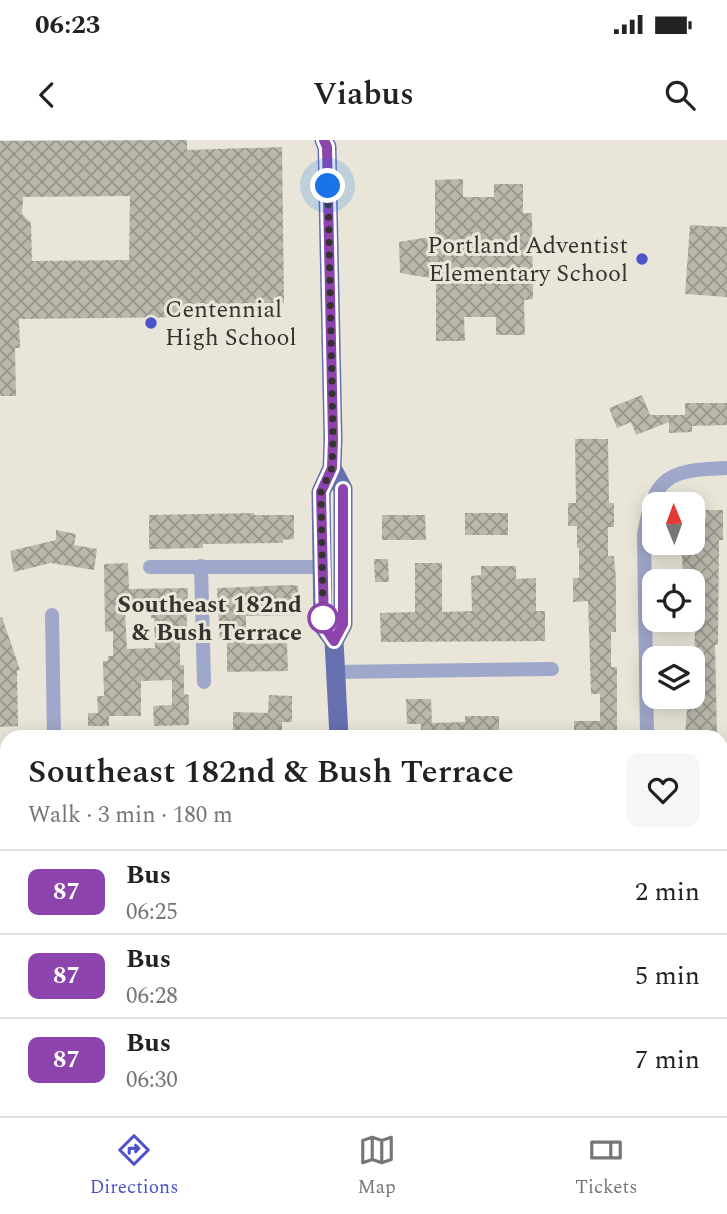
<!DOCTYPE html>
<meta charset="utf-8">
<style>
body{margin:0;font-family:Spectral,serif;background:#f6f6f6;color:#222;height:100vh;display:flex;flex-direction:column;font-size:26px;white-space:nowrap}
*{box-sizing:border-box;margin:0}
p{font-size:23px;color:#767676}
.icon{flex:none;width:38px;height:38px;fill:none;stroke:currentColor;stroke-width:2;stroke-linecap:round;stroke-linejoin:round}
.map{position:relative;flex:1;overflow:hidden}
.side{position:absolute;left:0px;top:590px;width:728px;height:387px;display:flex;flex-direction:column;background:#fff;border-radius:21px 21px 0 0;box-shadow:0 4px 18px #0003}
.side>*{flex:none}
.badge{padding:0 14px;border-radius:10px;font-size:24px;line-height:46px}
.needle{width:46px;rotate:359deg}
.fabs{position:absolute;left:642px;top:352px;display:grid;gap:14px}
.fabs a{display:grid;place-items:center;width:63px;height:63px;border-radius:14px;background:#fff;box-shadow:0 4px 18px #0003;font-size:35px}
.you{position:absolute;width:35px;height:35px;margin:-18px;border:5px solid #fff;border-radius:50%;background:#1a73e8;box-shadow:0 0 0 10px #1a73e833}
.map>.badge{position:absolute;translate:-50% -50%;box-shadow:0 0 0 4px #fff}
.round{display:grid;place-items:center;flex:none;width:74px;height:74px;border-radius:14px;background:#f6f6f6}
.head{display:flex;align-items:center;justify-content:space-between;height:119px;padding:0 28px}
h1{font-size:33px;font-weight:600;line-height:52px}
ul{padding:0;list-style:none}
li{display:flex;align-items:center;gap:21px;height:84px;padding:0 28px;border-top:2px solid #e0e0e0}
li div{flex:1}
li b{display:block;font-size:26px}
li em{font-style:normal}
li .badge{min-width:77px;font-weight:700;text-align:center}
.status{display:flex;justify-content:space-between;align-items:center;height:49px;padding:0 35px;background:#fff;direction:ltr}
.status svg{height:19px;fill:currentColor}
header{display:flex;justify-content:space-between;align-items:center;height:91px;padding:0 28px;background:#fff;font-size:32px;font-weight:600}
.menu{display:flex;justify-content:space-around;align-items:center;height:98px;border-top:2px solid #e0e0e0;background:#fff;font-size:19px;color:#767676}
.menu a{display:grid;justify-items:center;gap:4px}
.menu .current{color:#4e53c9}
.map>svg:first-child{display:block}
</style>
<div class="status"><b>06:23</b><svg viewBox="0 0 49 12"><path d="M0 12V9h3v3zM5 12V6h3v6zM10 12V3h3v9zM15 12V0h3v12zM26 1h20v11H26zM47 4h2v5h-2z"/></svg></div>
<header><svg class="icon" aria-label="back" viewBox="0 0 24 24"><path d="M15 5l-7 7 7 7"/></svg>Viabus<svg class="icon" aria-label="search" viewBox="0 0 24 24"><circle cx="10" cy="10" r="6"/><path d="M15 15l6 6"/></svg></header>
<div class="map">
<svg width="727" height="976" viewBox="0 0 727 976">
<defs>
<pattern id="building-cross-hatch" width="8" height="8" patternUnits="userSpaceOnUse" patternTransform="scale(1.75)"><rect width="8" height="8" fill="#bab7ab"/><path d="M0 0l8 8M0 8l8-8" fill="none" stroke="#98958c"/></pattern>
</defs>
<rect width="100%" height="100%" fill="#e9e6d9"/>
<path fill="url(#building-cross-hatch)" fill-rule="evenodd" d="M 187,0 L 187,10 L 282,7 L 284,163 L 189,164 L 189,177 L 19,179 L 20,208 L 15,208 L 16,256 L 0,256 L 0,1 ZM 130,56 L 129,120 L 32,121 L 31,83 L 22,74 L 23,57 Z
M 463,39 L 463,57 L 494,57 L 494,44 L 523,44 L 523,73 L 532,73 L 533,159 L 524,160 L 525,195 L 496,195 L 496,177 L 464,177 L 465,201 L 436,201 L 436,139 L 400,133 L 399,102 L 435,96 L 435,40 Z
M 690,85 L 727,87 L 727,157 L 685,154 Z
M 642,255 L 650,275 L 685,275 L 685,263 L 727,263 L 727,285 L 692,286 L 692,292 L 669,293 L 669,282 L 636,295 L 631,282 L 617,288 L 609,268 Z
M 575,299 L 608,299 L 609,363 L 614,363 L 614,387 L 608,387 L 608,416 L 614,416 L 616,439 L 616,492 L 611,492 L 611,527 L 617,527 L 617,597 L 574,596 L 574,581 L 600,581 L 600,554 L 591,554 L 588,461 L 573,462 L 573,438 L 579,438 L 579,408 L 577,408 L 577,386 L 568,386 L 568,363 L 576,363 Z
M 706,370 L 723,370 L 723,400 L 719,400 L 718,505 L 715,505 L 717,597 L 685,597 L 688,556 L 693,556 L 695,490 L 693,490 L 693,441 L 690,441 L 690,437 L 683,437 L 682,413 L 693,413 L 693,385 L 700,385 L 700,378 L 706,378 Z
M 254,373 L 254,375 L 294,375 L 294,399 L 283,400 L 283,403 L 203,404 L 203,408 L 149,409 L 149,375 Z
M 465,373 L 508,373 L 508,395 L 465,395 Z
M 382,375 L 425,375 L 426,400 L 382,400 Z
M 56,390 L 76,394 L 74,405 L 97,409 L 94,430 L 51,423 L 14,432 L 10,411 L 56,400 Z
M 374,419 L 388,419 L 389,442 L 375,442 Z
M 128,423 L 129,449 L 188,448 L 186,501 L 180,501 L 180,525 L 184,525 L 184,554 L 189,555 L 189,585 L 154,586 L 153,566 L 172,565 L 172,540 L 141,541 L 141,576 L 109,576 L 109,586 L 88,586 L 88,573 L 98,573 L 97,556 L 104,556 L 103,521 L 108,521 L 108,516 L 113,516 L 113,491 L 105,492 L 104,424 ZM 125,472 L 151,472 L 151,478 L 154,478 L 155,508 L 127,509 Z
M 415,423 L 442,423 L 442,472 L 472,471 L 471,436 L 481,435 L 481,426 L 516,426 L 516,439 L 536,438 L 536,471 L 545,471 L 545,501 L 381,502 L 380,473 L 415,472 Z
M 293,445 L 298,446 L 299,475 L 246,476 L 246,504 L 287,503 L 288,531 L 227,532 L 227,502 L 220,502 L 217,448 Z
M 2,477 L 20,530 L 17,531 L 18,586 L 0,587 L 0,478 Z
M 269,555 L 292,556 L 292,582 L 282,582 L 282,591 L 233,591 L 233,572 L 268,573 Z
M 406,559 L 431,559 L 432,583 L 465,582 L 465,576 L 499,576 L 499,594 L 457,594 L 457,597 L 421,595 L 421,584 L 407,584 Z"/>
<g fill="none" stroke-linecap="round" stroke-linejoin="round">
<path stroke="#9fa7ca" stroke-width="14" d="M 201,426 L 204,542
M 150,427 L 322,427
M 52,475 L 54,597
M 334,532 L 552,529
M 647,597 L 644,395 C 654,335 669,330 727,328
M 0,616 L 7,615
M 721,818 L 727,818"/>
<path stroke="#6670af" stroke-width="19" d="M 324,0 L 327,7 L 333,299 L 332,328 L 321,352 L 323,486 L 334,501
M 332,328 L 343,349 L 343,484 L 334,501 L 339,597
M 347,970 L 347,976"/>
</g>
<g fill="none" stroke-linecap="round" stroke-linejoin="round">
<defs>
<path id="line" d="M 324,0 L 327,7 L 333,299 L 332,328 L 321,352 L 324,486 L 334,501 L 343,484 L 343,349"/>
</defs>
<use href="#line" stroke="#fff" stroke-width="16"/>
<use href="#line" stroke="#8e44ad" stroke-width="10"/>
<path stroke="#35332f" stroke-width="7" stroke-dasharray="0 12.6" d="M 323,478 L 321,352 L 332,328 L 333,299 L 328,46"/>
</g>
<g fill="#4e53c9" stroke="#e9e6d9" stroke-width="2.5">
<circle cx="642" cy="119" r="7"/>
<circle cx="151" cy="183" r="7"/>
</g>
<circle fill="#fff" stroke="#8e44ad" stroke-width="3.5" cx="323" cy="478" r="14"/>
<g text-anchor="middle" stroke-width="6" stroke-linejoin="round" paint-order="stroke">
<g font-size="24" fill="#35332f" stroke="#e9e6d9" text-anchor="end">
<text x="628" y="113">Portland Adventist<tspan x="628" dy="28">Elementary School</tspan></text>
<text x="165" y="177" text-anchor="start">Centennial<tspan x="165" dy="28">High School</tspan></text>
</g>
<g font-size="24" font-weight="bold" fill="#35332f" stroke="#e9e6d9" text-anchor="end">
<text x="302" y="472">Southeast 182nd<tspan x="302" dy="28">&amp; Bush Terrace</tspan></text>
</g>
</g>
</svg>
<div class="fabs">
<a><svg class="needle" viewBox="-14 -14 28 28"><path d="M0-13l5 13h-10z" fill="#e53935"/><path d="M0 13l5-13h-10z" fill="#767676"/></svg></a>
<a><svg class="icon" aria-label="locate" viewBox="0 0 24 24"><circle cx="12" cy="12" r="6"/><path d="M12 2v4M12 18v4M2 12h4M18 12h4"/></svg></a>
<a><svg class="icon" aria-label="layers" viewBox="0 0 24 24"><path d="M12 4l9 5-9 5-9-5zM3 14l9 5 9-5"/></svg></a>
</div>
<div class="you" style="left:328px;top:46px"></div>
<section class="side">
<div class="head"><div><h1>Southeast 182nd &amp; Bush Terrace</h1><p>Walk · 3 min · 180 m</p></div><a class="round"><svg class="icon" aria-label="heart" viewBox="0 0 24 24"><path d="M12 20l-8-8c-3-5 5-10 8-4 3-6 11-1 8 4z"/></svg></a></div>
<ul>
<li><span class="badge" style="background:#8e44ad;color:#fff">87</span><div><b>Bus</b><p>06:25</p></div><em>2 min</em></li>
<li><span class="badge" style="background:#8e44ad;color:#fff">87</span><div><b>Bus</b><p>06:28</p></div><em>5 min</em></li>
<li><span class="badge" style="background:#8e44ad;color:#fff">87</span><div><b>Bus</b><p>06:30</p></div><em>7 min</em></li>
</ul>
</section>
</div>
<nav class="menu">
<a class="current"><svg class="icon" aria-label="directions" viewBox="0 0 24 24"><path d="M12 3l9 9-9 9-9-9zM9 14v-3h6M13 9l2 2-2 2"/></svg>Directions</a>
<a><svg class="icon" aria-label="map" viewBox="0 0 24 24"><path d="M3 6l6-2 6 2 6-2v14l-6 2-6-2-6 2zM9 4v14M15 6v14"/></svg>Map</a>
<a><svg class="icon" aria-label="tickets" viewBox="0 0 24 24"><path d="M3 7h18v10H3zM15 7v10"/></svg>Tickets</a>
</nav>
